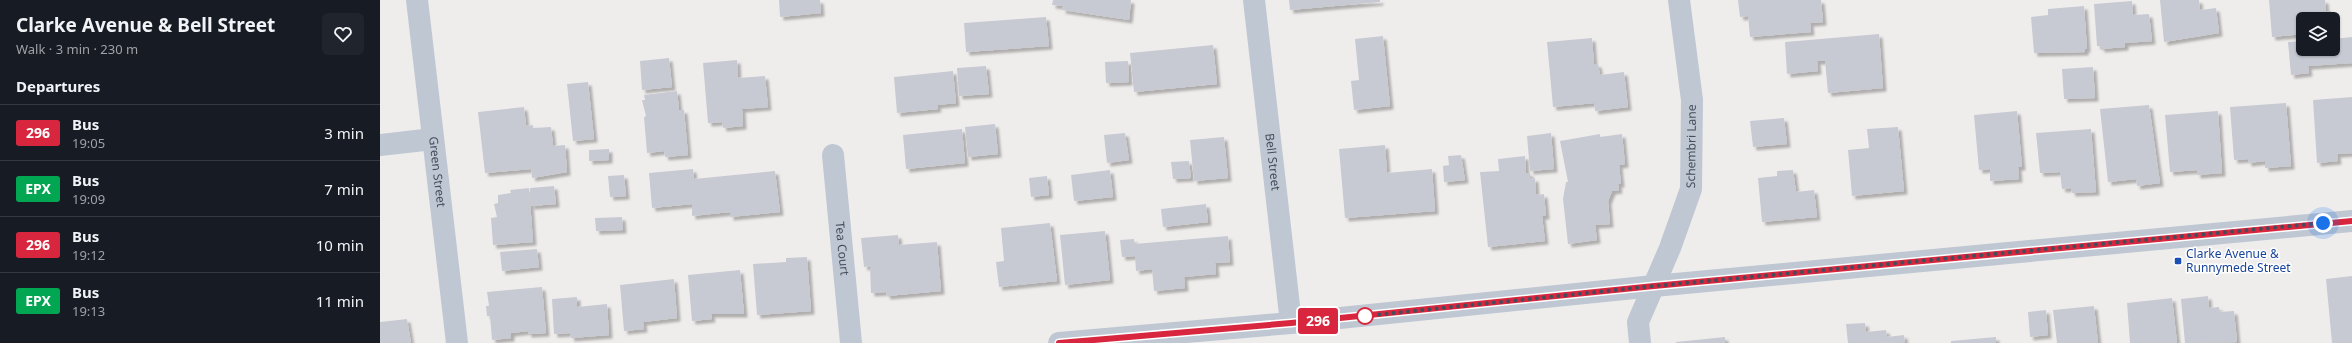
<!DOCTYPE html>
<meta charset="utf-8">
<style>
body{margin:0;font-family:"Noto Sans",sans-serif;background:#20242c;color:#f1f3f6;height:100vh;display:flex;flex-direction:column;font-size:15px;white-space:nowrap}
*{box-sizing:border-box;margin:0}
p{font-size:13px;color:#9ea1a6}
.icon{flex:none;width:22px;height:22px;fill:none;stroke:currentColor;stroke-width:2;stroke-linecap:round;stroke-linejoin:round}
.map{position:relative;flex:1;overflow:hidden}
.sheet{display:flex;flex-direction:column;background:#171b24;width:380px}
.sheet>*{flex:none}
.badge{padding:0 8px;border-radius:3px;font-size:14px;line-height:26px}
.fabs{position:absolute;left:1916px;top:12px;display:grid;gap:8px}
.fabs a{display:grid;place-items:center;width:44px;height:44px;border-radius:6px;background:#171b24;box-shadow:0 1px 3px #0004;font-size:20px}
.you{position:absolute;width:20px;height:20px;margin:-10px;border:3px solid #fff;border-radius:50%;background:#1a73e8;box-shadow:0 0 0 6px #1a73e833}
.map>.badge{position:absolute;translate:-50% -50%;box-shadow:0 0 0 2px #fff}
h2{padding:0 16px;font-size:15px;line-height:36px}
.round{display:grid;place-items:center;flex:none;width:42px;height:42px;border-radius:6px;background:#20242c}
.headline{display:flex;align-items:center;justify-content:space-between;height:68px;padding:0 16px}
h1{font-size:19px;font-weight:700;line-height:30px}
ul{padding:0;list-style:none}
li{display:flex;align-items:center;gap:12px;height:56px;padding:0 16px;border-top:1px solid #363941}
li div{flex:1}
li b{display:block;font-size:15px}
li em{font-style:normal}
li .badge{min-width:44px;font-weight:700;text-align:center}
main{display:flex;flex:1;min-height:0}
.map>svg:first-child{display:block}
</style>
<main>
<section class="sheet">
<div class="headline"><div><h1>Clarke Avenue &amp; Bell Street</h1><p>Walk · 3 min · 230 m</p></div><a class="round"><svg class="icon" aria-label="heart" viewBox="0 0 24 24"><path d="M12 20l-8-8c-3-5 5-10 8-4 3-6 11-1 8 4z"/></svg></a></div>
<h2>Departures</h2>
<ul>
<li><span class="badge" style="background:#d7263d;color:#fff">296</span><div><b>Bus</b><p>19:05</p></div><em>3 min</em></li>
<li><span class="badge" style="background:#00a651;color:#fff">EPX</span><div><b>Bus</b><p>19:09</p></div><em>7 min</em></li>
<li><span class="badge" style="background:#d7263d;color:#fff">296</span><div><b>Bus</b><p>19:12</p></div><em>10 min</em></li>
<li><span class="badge" style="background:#00a651;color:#fff">EPX</span><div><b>Bus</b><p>19:13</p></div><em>11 min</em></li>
</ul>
</section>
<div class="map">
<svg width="1972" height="343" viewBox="0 0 1972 343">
<defs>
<filter id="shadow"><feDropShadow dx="3.5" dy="3.5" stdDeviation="1" flood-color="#0004"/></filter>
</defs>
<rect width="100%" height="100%" fill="#efedec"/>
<path fill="#c8cad3" filter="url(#shadow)" d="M 399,0 L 440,0 L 441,13 L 400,17 Z
M 673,0 L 751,0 L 749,20 L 682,10 L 683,6 L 672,5 Z
M 909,0 L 1000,0 L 1000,2 L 910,10 Z
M 1358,0 L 1441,0 L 1443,22 L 1430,23 L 1431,32 L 1370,37 L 1368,16 L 1360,17 Z
M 1780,0 L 1819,0 L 1820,10 L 1836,8 L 1839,33 L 1784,42 Z
M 1889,0 L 1945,0 L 1946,11 L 1951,11 L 1952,19 L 1923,19 L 1923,34 L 1892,37 Z
M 1752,1 L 1753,15 L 1769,14 L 1772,41 L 1745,43 L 1745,47 L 1721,49 L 1721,46 L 1717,46 L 1714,4 Z
M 1704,6 L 1707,49 L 1705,49 L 1705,52 L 1654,53 L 1651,17 L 1668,15 L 1668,9 Z
M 666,17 L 669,46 L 586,52 L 584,23 Z
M 1499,34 L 1503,88 L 1448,93 L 1445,61 L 1437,61 L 1438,71 L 1407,74 L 1405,42 Z
M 1003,36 L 1010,106 L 974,110 L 971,81 L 979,80 L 975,39 Z
M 1972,37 L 1972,63 L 1928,66 L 1929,73 L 1911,75 L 1908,42 L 1923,41 L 1923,49 L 1953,49 L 1953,39 Z
M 1212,38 L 1214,64 L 1218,64 L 1220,75 L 1244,72 L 1248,107 L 1215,111 L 1214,103 L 1173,107 L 1167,42 Z
M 833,45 L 837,84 L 754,92 L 750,53 Z
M 289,58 L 292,87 L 262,90 L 260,61 Z
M 357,60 L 358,78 L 385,76 L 388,107 L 362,109 L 363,126 L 343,128 L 342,122 L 328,123 L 323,63 Z
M 748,61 L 749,82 L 726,83 L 725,62 Z
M 606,66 L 609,94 L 579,96 L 577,68 Z
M 1713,67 L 1715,98 L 1684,99 L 1682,69 Z
M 573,71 L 576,103 L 557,105 L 558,109 L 517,113 L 514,77 Z
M 208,82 L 214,139 L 193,141 L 187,84 Z
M 297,91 L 299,110 L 304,110 L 308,155 L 285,157 L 284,151 L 267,153 L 264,117 L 266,116 L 262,100 L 265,100 L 264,95 Z
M 1972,97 L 1972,153 L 1957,154 L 1958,161 L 1937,163 L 1933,100 Z
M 1906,103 L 1911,166 L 1885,168 L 1885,161 L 1868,163 L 1868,159 L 1854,160 L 1850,107 Z
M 1769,105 L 1780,183 L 1757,186 L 1756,179 L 1728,182 L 1720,109 Z
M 144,107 L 146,126 L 153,125 L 153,128 L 171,127 L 173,146 L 185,145 L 187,172 L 152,178 L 151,169 L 105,173 L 98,112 Z
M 1637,111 L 1642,167 L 1638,167 L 1639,179 L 1610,181 L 1610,169 L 1599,170 L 1594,115 Z
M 1838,111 L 1842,173 L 1817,175 L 1817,170 L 1790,172 L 1785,115 Z
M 1404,118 L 1407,144 L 1373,147 L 1370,121 Z
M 615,124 L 618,154 L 588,157 L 585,127 Z
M 1518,127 L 1524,191 L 1472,196 L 1468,150 L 1489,148 L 1487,129 Z
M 582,129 L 585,163 L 526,169 L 523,135 Z
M 1711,129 L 1716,192 L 1692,193 L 1691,188 L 1682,189 L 1680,172 L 1660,173 L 1656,133 Z
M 745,133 L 749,160 L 727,163 L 724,135 Z
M 1171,133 L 1174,169 L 1150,171 L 1147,136 Z
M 1220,134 L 1220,137 L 1242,134 L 1245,164 L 1239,165 L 1241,184 L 1238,184 L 1239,190 L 1232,191 L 1228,201 L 1230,224 L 1215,225 L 1217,240 L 1188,244 L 1183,199 L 1186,182 L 1188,182 L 1180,141 Z
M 844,137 L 848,178 L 814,181 L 810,140 Z
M 1005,145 L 1007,173 L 1052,169 L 1055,211 L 965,218 L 959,149 Z
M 229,149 L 229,160 L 209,161 L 209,150 Z
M 1081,155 L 1085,180 L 1064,182 L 1063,166 L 1069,165 L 1068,156 Z
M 1145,156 L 1146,173 L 1150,173 L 1150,179 L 1155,178 L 1156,195 L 1164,194 L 1166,216 L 1162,216 L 1165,241 L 1108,247 L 1100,172 L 1119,171 L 1118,159 Z
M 809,161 L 811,178 L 793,179 L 791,162 Z
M 313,169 L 314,179 L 395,171 L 400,212 L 350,217 L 350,212 L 312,216 L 312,204 L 272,208 L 269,173 Z
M 730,170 L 733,197 L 694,201 L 691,175 Z
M 1413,170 L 1416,192 L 1434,190 L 1437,217 L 1382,222 L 1378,178 L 1397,176 L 1397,171 Z
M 244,175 L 246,196 L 230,197 L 228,176 Z
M 667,176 L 669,195 L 651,197 L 649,178 Z
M 174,186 L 176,204 L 151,206 L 150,188 Z
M 149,188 L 153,242 L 113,245 L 111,218 L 117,217 L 114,204 L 118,203 L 118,195 L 131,193 L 130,190 Z
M 826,204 L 828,222 L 783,227 L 781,209 Z
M 242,217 L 243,230 L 216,231 L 215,218 Z
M 670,223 L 677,281 L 619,287 L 616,262 L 624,261 L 621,228 Z
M 725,231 L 730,280 L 685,285 L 680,235 Z
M 518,235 L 519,245 L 557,242 L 561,291 L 507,296 L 506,292 L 491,293 L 490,266 L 484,267 L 481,238 Z
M 848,236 L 850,262 L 835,263 L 836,274 L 804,277 L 805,288 L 774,291 L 772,269 L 756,271 L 755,256 L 742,257 L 740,240 L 754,239 L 754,244 Z
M 157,249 L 159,267 L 122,271 L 120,252 Z
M 427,257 L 431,311 L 377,315 L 373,264 L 406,262 L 406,258 Z
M 360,270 L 364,314 L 331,314 L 332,319 L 312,321 L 308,275 Z
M 1972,276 L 1972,343 L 1952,343 L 1946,279 Z
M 294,279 L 297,318 L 263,322 L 264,329 L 244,331 L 240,285 Z
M 162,287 L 166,333 L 148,334 L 148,331 L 131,333 L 131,338 L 112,340 L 110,316 L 107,316 L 106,306 L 109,306 L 107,292 Z
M 1828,296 L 1829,308 L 1839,307 L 1840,312 L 1854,311 L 1857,342 L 1805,343 L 1801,299 Z
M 197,297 L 197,307 L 227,304 L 229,335 L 191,338 L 190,333 L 174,334 L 172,299 Z
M 1792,298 L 1797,343 L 1750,343 L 1747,303 Z
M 1714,306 L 1718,343 L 1677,343 L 1673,310 Z
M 1666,310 L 1668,335 L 1650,337 L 1648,312 Z
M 27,319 L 31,343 L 0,343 L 0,322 Z
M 1485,323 L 1486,332 L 1506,330 L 1507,337 L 1524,335 L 1525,343 L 1468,343 L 1466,324 Z
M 1345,337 L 1345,343 L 1296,343 L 1296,342 Z
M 1616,337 L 1616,343 L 1571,343 L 1571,341 Z"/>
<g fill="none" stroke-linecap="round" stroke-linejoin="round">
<g stroke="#bfc7d3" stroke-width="22">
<path id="s1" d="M 37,0 L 77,343"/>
<path id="s2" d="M 874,0 L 911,323"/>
<path d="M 0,145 L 53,139"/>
<path id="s3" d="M 453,155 L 471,343"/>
<path d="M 679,343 L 911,323 L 1274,286 L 1972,221"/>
<path id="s4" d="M 1260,343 L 1258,322 L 1290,248 L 1311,189 L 1312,100 L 1299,0"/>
</g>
</g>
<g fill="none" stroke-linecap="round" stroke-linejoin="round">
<defs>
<path id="line" d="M 679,343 L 911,323 L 1274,286 L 1972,221"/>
</defs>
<use href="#line" stroke="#fff" stroke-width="9"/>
<use href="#line" stroke="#d7263d" stroke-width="6"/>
<path stroke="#444d5b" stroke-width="4" stroke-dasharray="0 7.2" d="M 985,316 L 1274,286 L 1943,223"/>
</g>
<rect fill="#1a4fb4" stroke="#fff" stroke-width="1.5" x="1794" y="257" width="8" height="8" rx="2"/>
<circle fill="#fff" stroke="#d7263d" stroke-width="2" cx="985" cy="316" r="8"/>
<g text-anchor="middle" stroke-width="3" stroke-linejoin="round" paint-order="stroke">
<g font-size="12" fill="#444d5b" stroke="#fff">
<text dy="4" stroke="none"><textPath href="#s4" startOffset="207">Schembri Lane</textPath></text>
<text dy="4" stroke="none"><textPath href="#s2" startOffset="163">Bell Street</textPath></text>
<text dy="4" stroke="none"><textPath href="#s1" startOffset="173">Green Street</textPath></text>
<text dy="4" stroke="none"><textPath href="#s3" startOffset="94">Tea Court</textPath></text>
</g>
<g font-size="12" fill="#164399" stroke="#fff" text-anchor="start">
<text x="1806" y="258">Clarke Avenue &amp;<tspan x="1806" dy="14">Runnymede Street</tspan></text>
</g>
</g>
</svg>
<div class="fabs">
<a><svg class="icon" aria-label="layers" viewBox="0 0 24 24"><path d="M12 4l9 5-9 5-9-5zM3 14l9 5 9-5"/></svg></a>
</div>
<div class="you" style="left:1943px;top:223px"></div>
<b class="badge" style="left:938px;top:321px;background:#d7263d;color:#fff">296</b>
</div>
</main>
